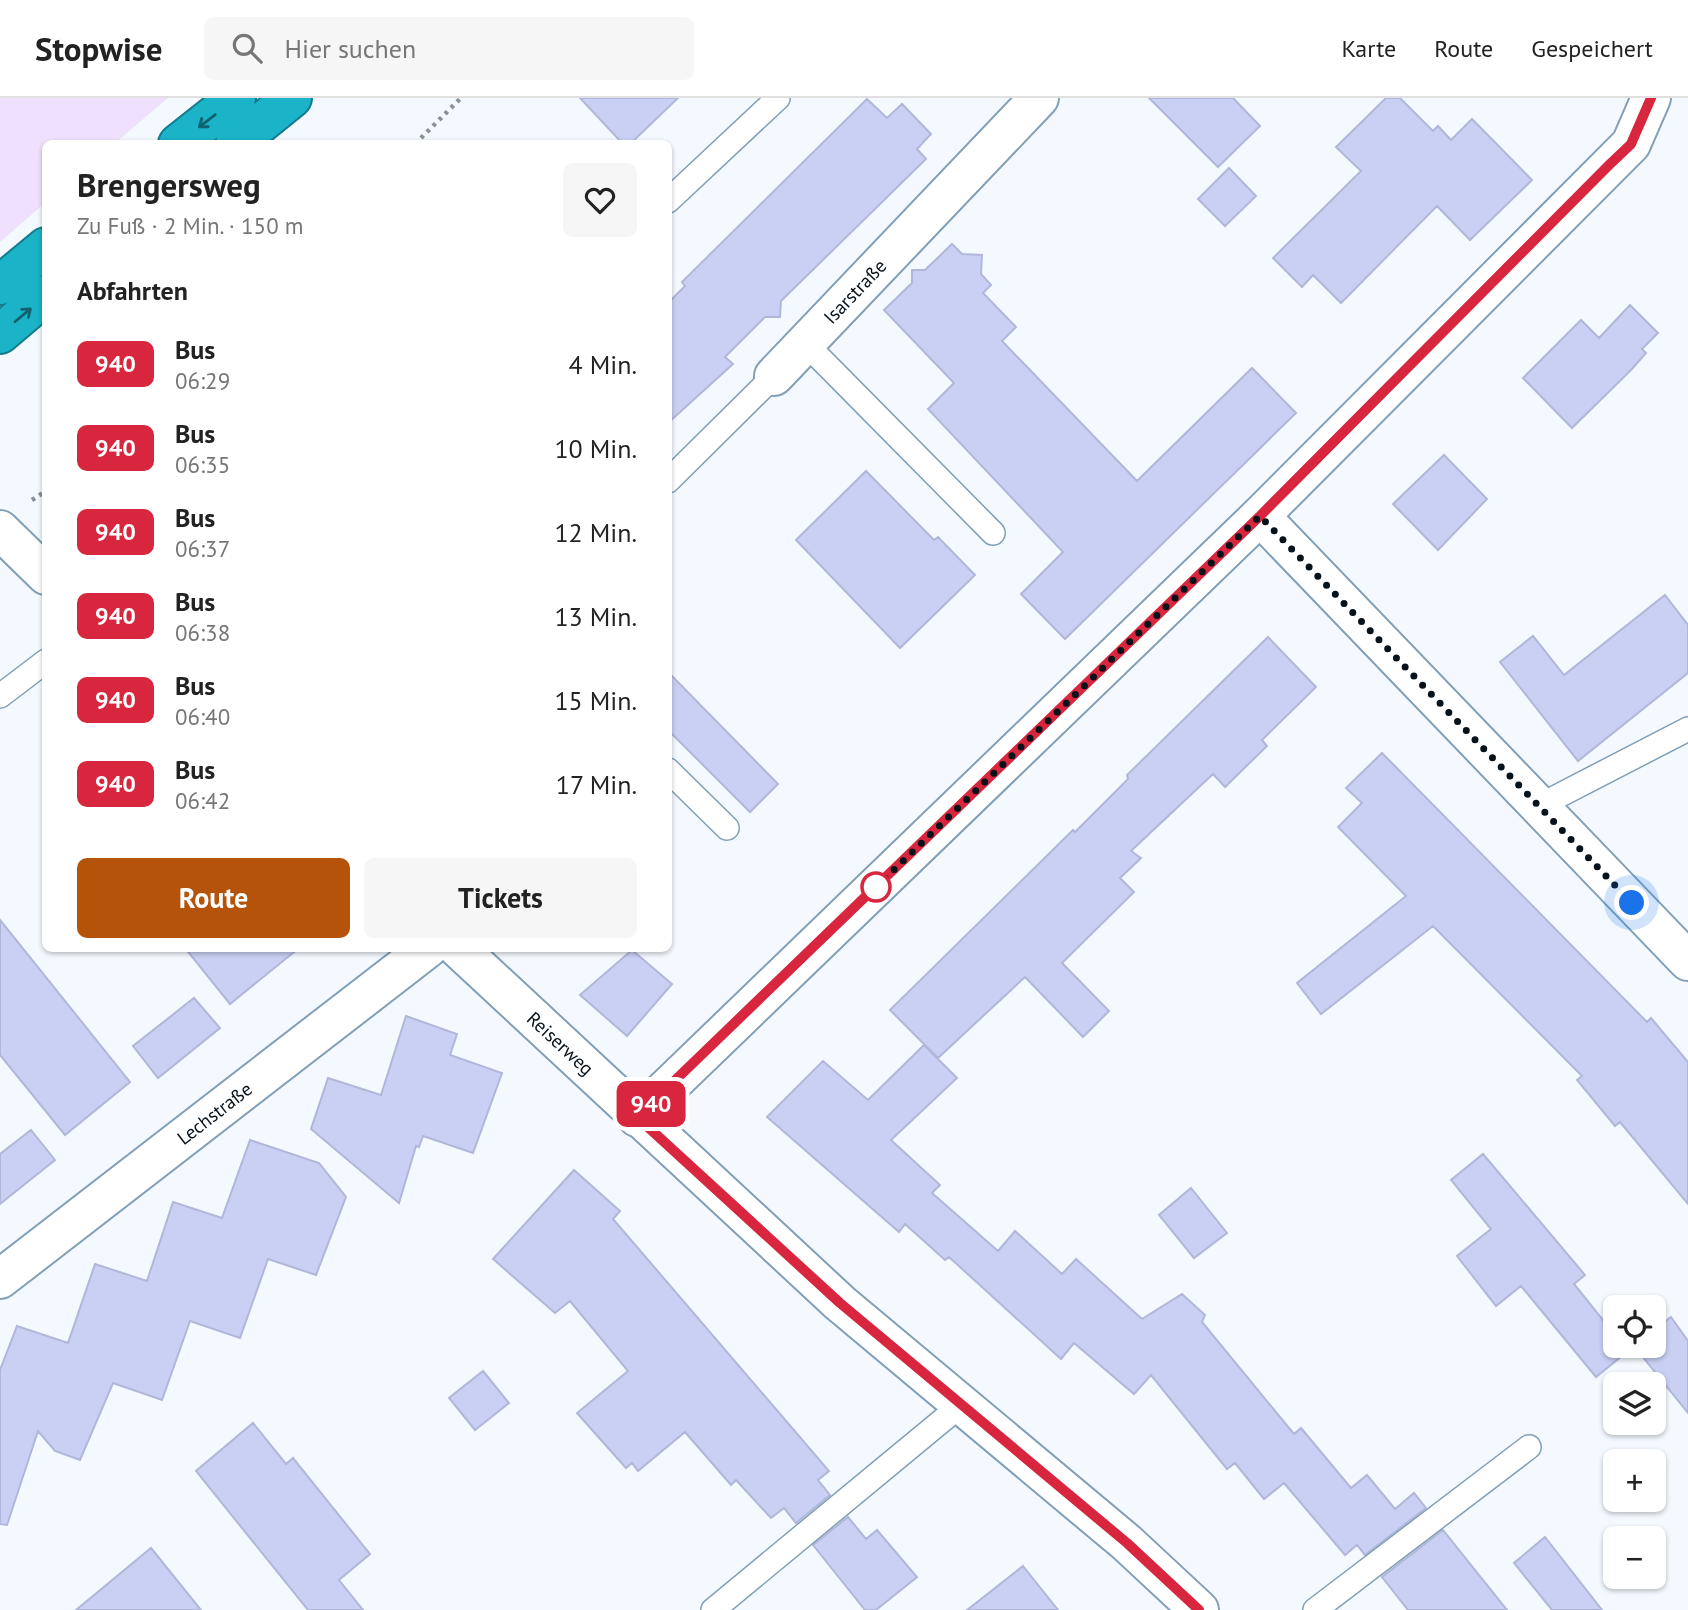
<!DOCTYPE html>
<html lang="de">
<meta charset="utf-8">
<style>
body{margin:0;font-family:"PT Sans",sans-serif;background:#f6f6f6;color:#222;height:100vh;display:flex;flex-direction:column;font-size:26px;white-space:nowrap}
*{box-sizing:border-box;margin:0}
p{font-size:23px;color:#767676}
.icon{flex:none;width:38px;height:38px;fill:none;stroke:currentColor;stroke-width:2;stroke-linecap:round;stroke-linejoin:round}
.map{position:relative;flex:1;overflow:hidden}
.drawer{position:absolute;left:42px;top:42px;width:630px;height:812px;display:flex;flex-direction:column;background:#fff;border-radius:10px;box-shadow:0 2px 5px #0004}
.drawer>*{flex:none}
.badge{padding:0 14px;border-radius:10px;font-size:24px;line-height:46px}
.controls{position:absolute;left:1603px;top:1197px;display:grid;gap:14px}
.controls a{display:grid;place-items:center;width:63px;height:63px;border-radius:10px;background:#fff;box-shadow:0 2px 5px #0004;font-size:35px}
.you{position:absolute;width:35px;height:35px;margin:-18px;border:5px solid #fff;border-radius:50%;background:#1a73e8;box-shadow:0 0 0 10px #1a73e833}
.map>.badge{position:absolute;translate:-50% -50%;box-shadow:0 0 0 4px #fff}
h2{padding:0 35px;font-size:26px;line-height:63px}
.round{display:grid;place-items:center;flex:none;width:74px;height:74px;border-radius:10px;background:#f6f6f6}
.headline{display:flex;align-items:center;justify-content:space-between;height:119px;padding:0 35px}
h1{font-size:33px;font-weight:800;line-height:52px}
.cta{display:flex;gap:14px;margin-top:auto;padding:14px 35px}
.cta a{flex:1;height:80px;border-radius:10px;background:#b45309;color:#fff;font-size:28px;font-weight:800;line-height:80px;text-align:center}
.cta a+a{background:#f6f6f6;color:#222}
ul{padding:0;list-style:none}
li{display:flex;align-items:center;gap:21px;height:84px;padding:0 35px}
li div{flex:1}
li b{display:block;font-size:26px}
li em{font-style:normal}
li .badge{min-width:77px;font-weight:700;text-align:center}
header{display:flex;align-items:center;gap:42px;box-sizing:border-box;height:98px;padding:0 35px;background:#fff;border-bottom:2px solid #e0e0e0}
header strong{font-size:33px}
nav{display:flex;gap:38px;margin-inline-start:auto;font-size:24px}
.search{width:490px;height:63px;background:#f6f6f6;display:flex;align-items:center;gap:18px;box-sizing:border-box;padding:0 24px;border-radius:10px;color:#767676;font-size:26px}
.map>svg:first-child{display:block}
</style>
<header>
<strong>Stopwise</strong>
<div class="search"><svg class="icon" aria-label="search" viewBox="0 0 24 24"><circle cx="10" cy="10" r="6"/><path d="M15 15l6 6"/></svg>Hier suchen</div>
<nav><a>Karte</a><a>Route</a><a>Gespeichert</a></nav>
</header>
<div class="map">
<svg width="1688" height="1512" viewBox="0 0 1688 1512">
<rect width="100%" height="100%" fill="#f3f9ff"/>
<path fill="#efe1fd" d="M 0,0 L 168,0 L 115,45 L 46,46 L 45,105 L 0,144 Z"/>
<path fill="#c9d0f3" stroke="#b0b7d9" stroke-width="2" d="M 580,0 L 678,0 L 630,46 L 623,46 Z
M 1149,0 L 1233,0 L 1260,28 L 1218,69 Z
M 1386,0 L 1400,0 L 1433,33 L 1438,28 L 1451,42 L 1472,21 L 1532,82 L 1470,142 L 1437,108 L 1341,205 L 1313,177 L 1302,189 L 1273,160 L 1361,73 L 1336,49 Z
M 867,1 L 887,20 L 902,6 L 931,36 L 917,51 L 926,61 L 781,203 L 780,219 L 765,219 L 725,259 L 733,266 L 668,325 L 668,205 L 685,188 L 682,184 Z
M 1229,70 L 1256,98 L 1225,128 L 1198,101 Z
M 952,146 L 962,156 L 982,157 L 981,176 L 991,187 L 983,195 L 1016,229 L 1002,243 L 1137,383 L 1252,270 L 1296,315 L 1065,541 L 1021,496 L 1063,454 L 928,311 L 954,285 L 884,212 L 912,185 L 912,172 L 925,172 Z
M 1630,207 L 1658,235 L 1642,251 L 1646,255 L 1631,272 L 1572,330 L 1523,280 L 1581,222 L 1599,240 Z
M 1444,357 L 1487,401 L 1438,452 L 1393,406 Z
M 866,373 L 934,442 L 938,439 L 975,477 L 900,550 L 796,442 Z
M 1665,497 L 1688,527 L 1688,575 L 1578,663 L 1500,564 L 1533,538 L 1564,577 Z
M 1268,539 L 1316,589 L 1262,642 L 1267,648 L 1225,689 L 1213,676 L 1131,753 L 1141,760 L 1120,780 L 1134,794 L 1062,865 L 1109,913 L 1083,939 L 1025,879 L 938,960 L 890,912 L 1073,732 L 1075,734 L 1128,681 L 1127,677 Z
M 668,574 L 778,686 L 750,714 L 668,632 Z
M 1382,655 L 1647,924 L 1651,920 L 1688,964 L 1688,1106 L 1620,1024 L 1615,1028 L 1577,982 L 1582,978 L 1433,828 L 1321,916 L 1297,885 L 1406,798 L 1338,729 L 1362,705 L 1346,690 Z
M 0,822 L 130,984 L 65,1037 L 0,957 Z
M 185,850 L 299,850 L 230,906 Z
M 632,852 L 672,886 L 627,938 L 580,897 Z
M 194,900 L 220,930 L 158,980 L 133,948 Z
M 406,918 L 457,936 L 450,957 L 502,975 L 473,1055 L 423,1038 L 419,1049 L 416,1048 L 399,1105 L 311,1031 L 328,980 L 381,997 Z
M 924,947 L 957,980 L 891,1042 L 940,1087 L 932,1095 L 998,1153 L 1015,1133 L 1062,1176 L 1076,1161 L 1142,1221 L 1182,1196 L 1205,1217 L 1202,1224 L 1294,1336 L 1301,1330 L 1351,1390 L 1367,1377 L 1395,1411 L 1414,1395 L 1426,1410 L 1365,1457 L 1357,1447 L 1345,1457 L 1284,1385 L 1264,1401 L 1235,1365 L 1227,1371 L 1151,1277 L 1134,1296 L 1074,1245 L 1061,1261 L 949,1159 L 945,1162 L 905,1126 L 899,1134 L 767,1019 L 823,963 L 868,1002 Z
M 31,1032 L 55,1062 L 0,1106 L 0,1056 Z
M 250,1042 L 319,1065 L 346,1099 L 316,1177 L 268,1161 L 240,1240 L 190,1223 L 162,1302 L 113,1285 L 80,1362 L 55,1353 L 38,1333 L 7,1427 L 0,1426 L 0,1272 L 17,1228 L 68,1245 L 95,1166 L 147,1183 L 173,1104 L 222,1120 Z
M 1483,1056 L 1585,1177 L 1574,1186 L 1615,1237 L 1615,1248 L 1624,1248 L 1628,1253 L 1596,1279 L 1521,1188 L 1496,1208 L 1457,1158 L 1491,1131 L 1451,1082 Z
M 574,1072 L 620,1113 L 613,1121 L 829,1373 L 818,1382 L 830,1397 L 796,1425 L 784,1410 L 771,1420 L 736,1382 L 731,1387 L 685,1334 L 638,1373 L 632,1365 L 626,1370 L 577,1315 L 628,1273 L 570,1203 L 555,1215 L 493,1161 Z
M 1191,1090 L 1227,1135 L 1194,1160 L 1159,1117 Z
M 1671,1219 L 1688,1243 L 1688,1315 L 1634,1248 L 1654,1248 L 1654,1232 Z
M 483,1273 L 509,1305 L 475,1332 L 449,1300 Z
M 253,1325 L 286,1366 L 293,1360 L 370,1456 L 339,1482 L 363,1512 L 308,1512 L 196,1373 Z
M 848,1419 L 866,1441 L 877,1432 L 917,1479 L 876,1512 L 865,1512 L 813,1447 Z
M 1443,1432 L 1507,1512 L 1408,1512 L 1382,1479 Z
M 1545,1439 L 1602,1512 L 1552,1512 L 1514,1465 Z
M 151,1450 L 201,1512 L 76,1512 Z
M 1023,1468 L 1058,1512 L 967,1512 Z"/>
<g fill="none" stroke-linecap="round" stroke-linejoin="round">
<defs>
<path id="service" d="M 668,103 L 778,0
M 805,245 L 993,435
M 668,383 L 774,278
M 0,598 L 46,563
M 668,672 L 727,730
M 1539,708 L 1688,631
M 713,1512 L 961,1307
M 1315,1512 L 1529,1349"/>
<g id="minor">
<path id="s1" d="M 774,278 L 1039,0"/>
<path d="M 1260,418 L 1688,863"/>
<path d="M 0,432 L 46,477"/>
<path id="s2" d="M 458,850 L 840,1205 L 1127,1445 L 1199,1512"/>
<path d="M 637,1019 L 1260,418 L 1631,46 L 1651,0"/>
<path id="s3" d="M 0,1181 L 428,850"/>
</g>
<path id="motorway" d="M 178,46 L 236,0
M 235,46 L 292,0
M 0,187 L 46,149
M 0,236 L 46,197"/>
</defs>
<use href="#service" stroke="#819fb7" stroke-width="26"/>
<use href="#minor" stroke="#819fb7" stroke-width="42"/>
<use href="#motorway" stroke="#137b8b" stroke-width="42"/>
<path stroke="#899198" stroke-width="4.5" stroke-dasharray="3.5 5" stroke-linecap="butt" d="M 415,46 L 461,0
M 32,402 L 46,393"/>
<use href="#service" stroke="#fff" stroke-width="23"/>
<use href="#minor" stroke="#fff" stroke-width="38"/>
<use href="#motorway" stroke="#1ab3c7" stroke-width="38"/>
</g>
<defs><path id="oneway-shaft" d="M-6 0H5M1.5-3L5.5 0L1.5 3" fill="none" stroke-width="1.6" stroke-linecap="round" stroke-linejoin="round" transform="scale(1.75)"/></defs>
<g stroke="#106271">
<use href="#oneway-shaft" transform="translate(207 23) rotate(142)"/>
<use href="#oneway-shaft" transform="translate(23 217) rotate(-40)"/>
</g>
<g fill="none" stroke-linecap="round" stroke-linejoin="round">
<defs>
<path id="line" d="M 1199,1512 L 1127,1445 L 840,1205 L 637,1019 L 1260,418 L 1611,65 L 1631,46 L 1651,0"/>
</defs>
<use href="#line" stroke="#fff" stroke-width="16"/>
<use href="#line" stroke="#d7263d" stroke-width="10"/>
<path stroke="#07121b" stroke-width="7" stroke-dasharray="0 12.6" d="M 876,789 L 1260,418 L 1632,805"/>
</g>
<circle fill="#fff" stroke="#d7263d" stroke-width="3.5" cx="876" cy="789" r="14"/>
<g text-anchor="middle" stroke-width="6" stroke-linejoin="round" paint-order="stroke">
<g font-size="19" fill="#07121b" stroke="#f3f9ff">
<text dy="7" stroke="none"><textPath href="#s1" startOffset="117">Isarstraße</textPath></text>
<text dy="7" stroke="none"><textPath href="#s2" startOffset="140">Reiserweg</textPath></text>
<text dy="7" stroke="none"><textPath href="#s3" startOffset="271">Lechstraße</textPath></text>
</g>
</g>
</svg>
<div class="controls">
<a><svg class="icon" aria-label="locate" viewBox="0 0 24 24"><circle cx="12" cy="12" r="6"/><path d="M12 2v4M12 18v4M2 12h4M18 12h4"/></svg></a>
<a><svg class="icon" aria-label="layers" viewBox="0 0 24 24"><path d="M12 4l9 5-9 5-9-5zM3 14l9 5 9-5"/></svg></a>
<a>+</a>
<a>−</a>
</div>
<div class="you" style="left:1632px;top:805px"></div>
<b class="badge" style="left:651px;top:1006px;background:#d7263d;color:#fff">940</b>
<section class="drawer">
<div class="headline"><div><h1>Brengersweg</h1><p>Zu Fuß · 2 Min. · 150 m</p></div><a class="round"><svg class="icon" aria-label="heart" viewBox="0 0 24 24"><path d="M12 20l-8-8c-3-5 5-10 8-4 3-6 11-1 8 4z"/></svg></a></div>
<h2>Abfahrten</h2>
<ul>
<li><span class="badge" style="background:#d7263d;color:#fff">940</span><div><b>Bus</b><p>06:29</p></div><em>4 Min.</em></li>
<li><span class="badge" style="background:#d7263d;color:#fff">940</span><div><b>Bus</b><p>06:35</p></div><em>10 Min.</em></li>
<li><span class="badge" style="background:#d7263d;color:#fff">940</span><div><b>Bus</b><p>06:37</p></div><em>12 Min.</em></li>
<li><span class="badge" style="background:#d7263d;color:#fff">940</span><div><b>Bus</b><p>06:38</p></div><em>13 Min.</em></li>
<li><span class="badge" style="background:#d7263d;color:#fff">940</span><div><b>Bus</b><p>06:40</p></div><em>15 Min.</em></li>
<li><span class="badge" style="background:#d7263d;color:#fff">940</span><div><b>Bus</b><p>06:42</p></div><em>17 Min.</em></li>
</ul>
<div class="cta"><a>Route</a><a>Tickets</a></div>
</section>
</div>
